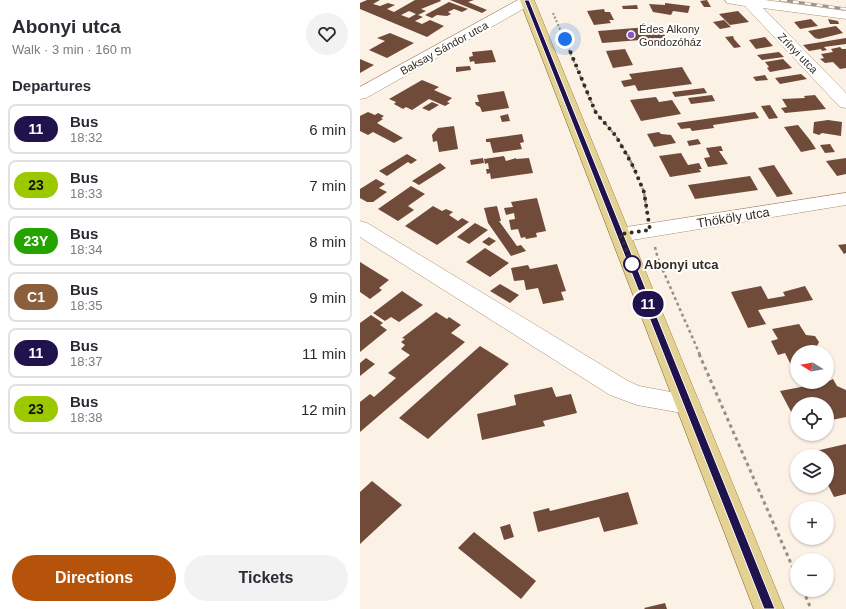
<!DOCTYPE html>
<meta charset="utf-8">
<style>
body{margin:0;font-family:Helvetica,sans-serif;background:#f2f2f3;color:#2b2b33;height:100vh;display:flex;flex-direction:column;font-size:15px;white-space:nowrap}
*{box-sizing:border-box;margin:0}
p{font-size:13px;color:#7c7c81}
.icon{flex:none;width:22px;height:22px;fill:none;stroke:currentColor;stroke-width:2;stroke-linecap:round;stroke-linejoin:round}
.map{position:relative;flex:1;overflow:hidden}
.drawer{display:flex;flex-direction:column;background:#fff;width:360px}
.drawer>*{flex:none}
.badge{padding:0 8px;border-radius:13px;font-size:14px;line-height:26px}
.needle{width:26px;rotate:281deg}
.buttons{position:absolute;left:430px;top:345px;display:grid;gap:8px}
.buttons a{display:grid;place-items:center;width:44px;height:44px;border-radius:50%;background:#fff;box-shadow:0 1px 3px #0004;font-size:20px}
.you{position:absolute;width:20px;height:20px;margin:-10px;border:3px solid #fff;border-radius:50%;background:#1a73e8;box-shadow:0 0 0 6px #1a73e833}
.map>.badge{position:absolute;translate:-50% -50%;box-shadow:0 0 0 2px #fff}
h2{padding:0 12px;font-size:15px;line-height:36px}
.round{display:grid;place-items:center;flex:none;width:42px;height:42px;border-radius:21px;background:#f2f2f3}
.head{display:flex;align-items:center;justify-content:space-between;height:68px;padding:0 12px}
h1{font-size:19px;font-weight:800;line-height:30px}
.cta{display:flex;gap:8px;margin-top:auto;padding:8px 12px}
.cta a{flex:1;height:46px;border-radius:24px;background:#b45309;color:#fff;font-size:16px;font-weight:800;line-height:46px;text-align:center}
.cta a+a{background:#f2f2f3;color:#2b2b33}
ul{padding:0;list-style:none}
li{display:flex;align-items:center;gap:12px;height:50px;margin:0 8px 6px;padding:0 4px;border:2px solid #e1e1e2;border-radius:8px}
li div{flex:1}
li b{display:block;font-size:15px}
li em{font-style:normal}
li .badge{min-width:44px;font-weight:700;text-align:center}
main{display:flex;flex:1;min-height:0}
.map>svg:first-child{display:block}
</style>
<main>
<section class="drawer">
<div class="head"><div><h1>Abonyi utca</h1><p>Walk · 3 min · 160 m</p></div><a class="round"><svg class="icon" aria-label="heart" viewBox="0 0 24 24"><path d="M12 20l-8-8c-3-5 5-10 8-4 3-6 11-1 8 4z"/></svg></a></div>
<h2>Departures</h2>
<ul>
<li><span class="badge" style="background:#20124d;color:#fff">11</span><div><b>Bus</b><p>18:32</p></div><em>6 min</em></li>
<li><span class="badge" style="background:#9cc800;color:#111">23</span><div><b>Bus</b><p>18:33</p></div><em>7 min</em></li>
<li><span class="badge" style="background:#25a400;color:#fff">23Y</span><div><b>Bus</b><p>18:34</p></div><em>8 min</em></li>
<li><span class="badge" style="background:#8b5e3c;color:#fff">C1</span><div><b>Bus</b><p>18:35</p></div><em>9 min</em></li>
<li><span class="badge" style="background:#20124d;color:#fff">11</span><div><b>Bus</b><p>18:37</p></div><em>11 min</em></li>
<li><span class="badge" style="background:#9cc800;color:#111">23</span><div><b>Bus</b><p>18:38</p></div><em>12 min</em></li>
</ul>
<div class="cta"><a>Directions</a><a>Tickets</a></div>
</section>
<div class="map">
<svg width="486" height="609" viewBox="0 0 486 609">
<rect width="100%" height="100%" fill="#fcf1e5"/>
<path fill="#704b3a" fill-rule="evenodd" d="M 7,0 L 20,0 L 13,4 L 20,6 L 28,3 L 35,5 L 27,9 L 34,12 L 55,0 L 80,0 L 81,1 L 61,9 L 66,11 L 58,15 L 63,17 L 55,21 L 62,24 L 70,20 L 84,26 L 67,37 L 0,9 L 0,3 ZM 49,11 L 56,14 L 49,18 L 41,15 Z
M 90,0 L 114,0 L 108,2 L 127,10 L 122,13 Z
M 347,0 L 351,7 L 344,7 L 340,1 Z
M 89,2 L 108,9 L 102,12 L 94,9 L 88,12 L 91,14 L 87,16 L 77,15 L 72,18 L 65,15 Z
M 305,3 L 330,6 L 328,13 L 313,11 L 311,15 L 293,12 L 289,4 L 305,5 Z
M 277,5 L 278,9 L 263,9 L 262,6 Z
M 244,9 L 245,12 L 250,12 L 254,20 L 249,20 L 251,23 L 234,25 L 227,11 Z
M 378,11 L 389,22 L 370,25 L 359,14 Z
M 451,19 L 458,26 L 440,29 L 434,22 Z
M 468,19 L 478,21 L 479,24 L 470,24 Z
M 364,20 L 371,27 L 360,29 L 353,22 Z
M 300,26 L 306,38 L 242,43 L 238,31 Z
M 476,26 L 483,33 L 459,39 L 455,38 L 448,31 Z
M 30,33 L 54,43 L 27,58 L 9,50 L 25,41 L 17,38 Z
M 373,36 L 374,39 L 381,47 L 374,48 L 365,37 Z
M 405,37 L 413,46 L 396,49 L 389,40 Z
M 486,38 L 486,44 L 464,47 L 467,50 L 462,51 L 461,49 L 449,51 L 443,45 Z
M 480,47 L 482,49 L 486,49 L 486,68 L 480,69 L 473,62 L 465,63 L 460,59 L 464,58 L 461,54 L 473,52 L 471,49 Z
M 265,49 L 273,65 L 253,68 L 246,51 Z
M 132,50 L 136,62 L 115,64 L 114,61 L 110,62 L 109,57 L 113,56 L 112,52 Z
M 419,52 L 424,57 L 402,60 L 397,55 Z
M 0,59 L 14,65 L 0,73 Z
M 423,59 L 432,68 L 410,72 L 407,68 L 409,67 L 405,62 Z
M 110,66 L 111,70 L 96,72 L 96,67 Z
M 322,67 L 332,84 L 278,91 L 275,85 L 264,87 L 261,81 L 272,79 L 269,74 Z
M 441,74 L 447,79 L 420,84 L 415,78 Z
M 405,75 L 408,80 L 396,81 L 393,77 Z
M 62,80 L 79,87 L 74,90 L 92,98 L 87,102 L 90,103 L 85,106 L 69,99 L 52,110 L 46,107 L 43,109 L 34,104 L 36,102 L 29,99 Z
M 344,88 L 347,93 L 315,97 L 312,92 Z
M 144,91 L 149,108 L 122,112 L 120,107 L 116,105 L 115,102 L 119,102 L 117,95 Z
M 352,95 L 355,101 L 331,104 L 328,98 Z
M 455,95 L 466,109 L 425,113 L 421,108 L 427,107 L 422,99 L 445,98 L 444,96 Z
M 296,97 L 299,102 L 312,100 L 321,114 L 281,121 L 270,100 Z
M 72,102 L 79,105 L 69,111 L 62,108 Z
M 410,105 L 418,118 L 409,119 L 401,106 Z
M 8,112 L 15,115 L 18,113 L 24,116 L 21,118 L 23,119 L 17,123 L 43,138 L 34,143 L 13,132 L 8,135 L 0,131 L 0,116 Z
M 395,112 L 399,118 L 353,125 L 354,128 L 332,131 L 330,128 L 321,129 L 317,123 Z
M 148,114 L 150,121 L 142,122 L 140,116 Z
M 468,120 L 482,122 L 481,136 L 462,133 L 459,135 L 453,133 L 454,122 Z
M 438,125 L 450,140 L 456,149 L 441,152 L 424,127 Z
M 94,126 L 98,149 L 79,152 L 77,141 L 73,142 L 72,135 L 78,128 Z
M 299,132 L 301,134 L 311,135 L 316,143 L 294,147 L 287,134 Z
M 162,134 L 164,142 L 160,143 L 162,149 L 133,153 L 130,142 L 126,142 L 126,139 Z
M 338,139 L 341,144 L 329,146 L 327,141 Z
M 470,144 L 475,152 L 465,153 L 460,145 Z
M 361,146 L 363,151 L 359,151 L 368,164 L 348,167 L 344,158 L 350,157 L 346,148 Z
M 321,153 L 328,165 L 339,163 L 342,169 L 339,169 L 341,172 L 310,177 L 299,156 Z
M 47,154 L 57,160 L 51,164 L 48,162 L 27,176 L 19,171 Z
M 144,156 L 146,161 L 156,158 L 156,159 L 169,158 L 173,173 L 131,179 L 130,173 L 127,174 L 126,169 L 129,169 L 128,163 L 125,164 L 124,159 Z
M 123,158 L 124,163 L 111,165 L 110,160 Z
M 486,158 L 486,174 L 477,176 L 466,161 Z
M 80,163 L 86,168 L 59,185 L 52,181 Z
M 414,165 L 427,185 L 433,194 L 417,197 L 398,168 Z
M 390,176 L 398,190 L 335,199 L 328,185 Z
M 16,179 L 25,184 L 19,188 L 27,192 L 13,202 L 7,202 L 0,198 L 0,189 Z
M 51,186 L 65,194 L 48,206 L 54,210 L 38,221 L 18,209 Z
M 177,198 L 186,231 L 176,233 L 177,237 L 166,239 L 165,237 L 161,238 L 158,229 L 151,230 L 149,220 L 155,219 L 154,213 L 146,215 L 144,208 L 153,207 L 151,202 Z
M 73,206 L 82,211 L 86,209 L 93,212 L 89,215 L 98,221 L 102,218 L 109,222 L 77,245 L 45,226 Z
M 137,206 L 141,221 L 139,221 L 157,246 L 161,245 L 166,251 L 151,256 L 128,223 L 124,208 Z
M 115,223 L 128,230 L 109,244 L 97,237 Z
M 129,237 L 136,241 L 129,246 L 122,242 Z
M 486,244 L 486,253 L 484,254 L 478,245 Z
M 125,248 L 149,263 L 130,277 L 106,262 Z
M 0,262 L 29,280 L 19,288 L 22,290 L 10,299 L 0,292 Z
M 197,264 L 206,291 L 201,292 L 204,300 L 183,304 L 178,288 L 166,290 L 164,280 L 154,281 L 151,268 L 168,265 L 170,269 Z
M 140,284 L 159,295 L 150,303 L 130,291 Z
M 401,286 L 408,299 L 425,296 L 423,292 L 445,286 L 453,300 L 398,310 L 406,324 L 388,328 L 371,292 Z
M 42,291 L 63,305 L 39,322 L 31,317 L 25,321 L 13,313 Z
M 76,312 L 87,319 L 89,317 L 101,325 L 91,333 L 105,342 L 0,432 L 0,402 L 10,394 L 14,397 L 36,378 L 28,373 L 50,355 L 41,349 L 45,345 L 41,342 L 45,339 L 42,338 Z
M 11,315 L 23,323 L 20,325 L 27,330 L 0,352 L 0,323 Z
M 439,324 L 446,335 L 455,336 L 459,342 L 457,346 L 453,348 L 455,352 L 437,352 L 437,364 L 431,365 L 425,353 L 418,355 L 411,341 L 418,339 L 412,329 Z
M 120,346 L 149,364 L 68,439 L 39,418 Z
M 6,358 L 15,364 L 0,376 L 0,363 Z
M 473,379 L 477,386 L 486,390 L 486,417 L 467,421 L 467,404 L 437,404 L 437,423 L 420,391 L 467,382 Z
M 192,387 L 196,397 L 211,394 L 217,413 L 183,421 L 185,426 L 122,440 L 117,414 L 156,405 L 154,395 Z
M 486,444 L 486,494 L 474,497 L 467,483 L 467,456 L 453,456 L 451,452 Z
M 12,481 L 42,505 L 0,544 L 0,492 Z
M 268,492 L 278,524 L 244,532 L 239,517 L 178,532 L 173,512 L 189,508 L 190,511 Z
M 150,524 L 154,537 L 144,540 L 140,527 Z
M 114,532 L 176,581 L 161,599 L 98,548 Z
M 305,603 L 307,609 L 285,609 L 284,608 Z"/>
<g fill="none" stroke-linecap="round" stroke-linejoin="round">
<defs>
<path id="minor" d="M 158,0 L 174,1 L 172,4 L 6,98 L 0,99 L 0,87 Z
M 365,0 L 405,0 L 486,11 L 486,19 L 403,8 L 486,93 L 486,108 L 480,107 L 385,6 L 367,3 Z
M 486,193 L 486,205 L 260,242 L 253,240 L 250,235 L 253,230 L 260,228 Z
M 0,221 L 7,223 L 268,381 L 279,386 L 337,397 L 340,404 L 337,411 L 328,414 L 277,405 L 250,395 L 0,237 Z"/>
<path id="major" d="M 160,0 L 174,0 L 424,609 L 394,609 Z"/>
</defs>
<use href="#minor" stroke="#a98f73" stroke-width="1"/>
<use href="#major" stroke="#9a843c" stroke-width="1"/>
<path stroke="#998f83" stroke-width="2" stroke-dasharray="2 2" stroke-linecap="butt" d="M 193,13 L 236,113 L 256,136 L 268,156"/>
<path stroke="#998f83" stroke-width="2.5" stroke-dasharray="3 3" stroke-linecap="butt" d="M 268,155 L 284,192 L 287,213
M 295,247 L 298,259 L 340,355"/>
<path stroke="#998f83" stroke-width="3" stroke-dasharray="3.5 3.5" stroke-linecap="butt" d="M 339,354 L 437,577
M 443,590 L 451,609"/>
<use href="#minor" fill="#fff" fill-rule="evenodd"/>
<use href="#major" fill="#e3d293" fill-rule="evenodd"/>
<defs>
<path id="rail" d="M 421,0 L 486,9"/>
</defs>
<use href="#rail" stroke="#a09589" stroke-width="3"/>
<use href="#rail" stroke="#fff" stroke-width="2" stroke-dasharray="6" stroke-linecap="butt"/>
</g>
<path fill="#20124d" stroke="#fff" d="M 164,0 L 169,0 L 415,609 L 404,609 Z"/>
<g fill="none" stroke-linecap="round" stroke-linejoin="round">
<path stroke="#362c20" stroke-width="4" stroke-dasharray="0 7.2" d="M 205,39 L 236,113 L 256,136 L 274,168 L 284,192 L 290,230 L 260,234 L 272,264"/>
</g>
<circle fill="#8d52c9" stroke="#fff" stroke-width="1.5" cx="271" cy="35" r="4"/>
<circle fill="#fff" stroke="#20124d" stroke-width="2" cx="272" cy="264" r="8"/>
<g text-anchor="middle" stroke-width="4" stroke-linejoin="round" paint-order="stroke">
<g font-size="11" fill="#362c20" stroke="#fff" text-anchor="start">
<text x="279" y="33">Édes Alkony<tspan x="279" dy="13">Gondozóház</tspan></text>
</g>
<g font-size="11" fill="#362c20" stroke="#fff">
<text transform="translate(84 48) rotate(-29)" y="4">Baksay Sándor utca</text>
<text transform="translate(438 53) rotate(46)" y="4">Zrínyi utca</text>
</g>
<g font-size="13" fill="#362c20" stroke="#fff">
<text transform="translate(373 217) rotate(-9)" y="5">Thököly utca</text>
</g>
<g font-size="13" font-weight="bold" fill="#362c20" stroke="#fff" text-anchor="start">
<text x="284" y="269">Abonyi utca</text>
</g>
</g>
</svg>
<div class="buttons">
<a><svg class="needle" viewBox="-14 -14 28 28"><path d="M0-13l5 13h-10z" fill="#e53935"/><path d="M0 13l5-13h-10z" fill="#7c7c81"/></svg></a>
<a><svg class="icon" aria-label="locate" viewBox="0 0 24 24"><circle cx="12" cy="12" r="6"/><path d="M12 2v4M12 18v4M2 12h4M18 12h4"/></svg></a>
<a><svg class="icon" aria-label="layers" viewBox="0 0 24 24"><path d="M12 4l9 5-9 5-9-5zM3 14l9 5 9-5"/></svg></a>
<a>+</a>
<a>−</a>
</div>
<div class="you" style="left:205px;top:39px"></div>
<b class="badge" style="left:288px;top:304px;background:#20124d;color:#fff">11</b>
</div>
</main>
